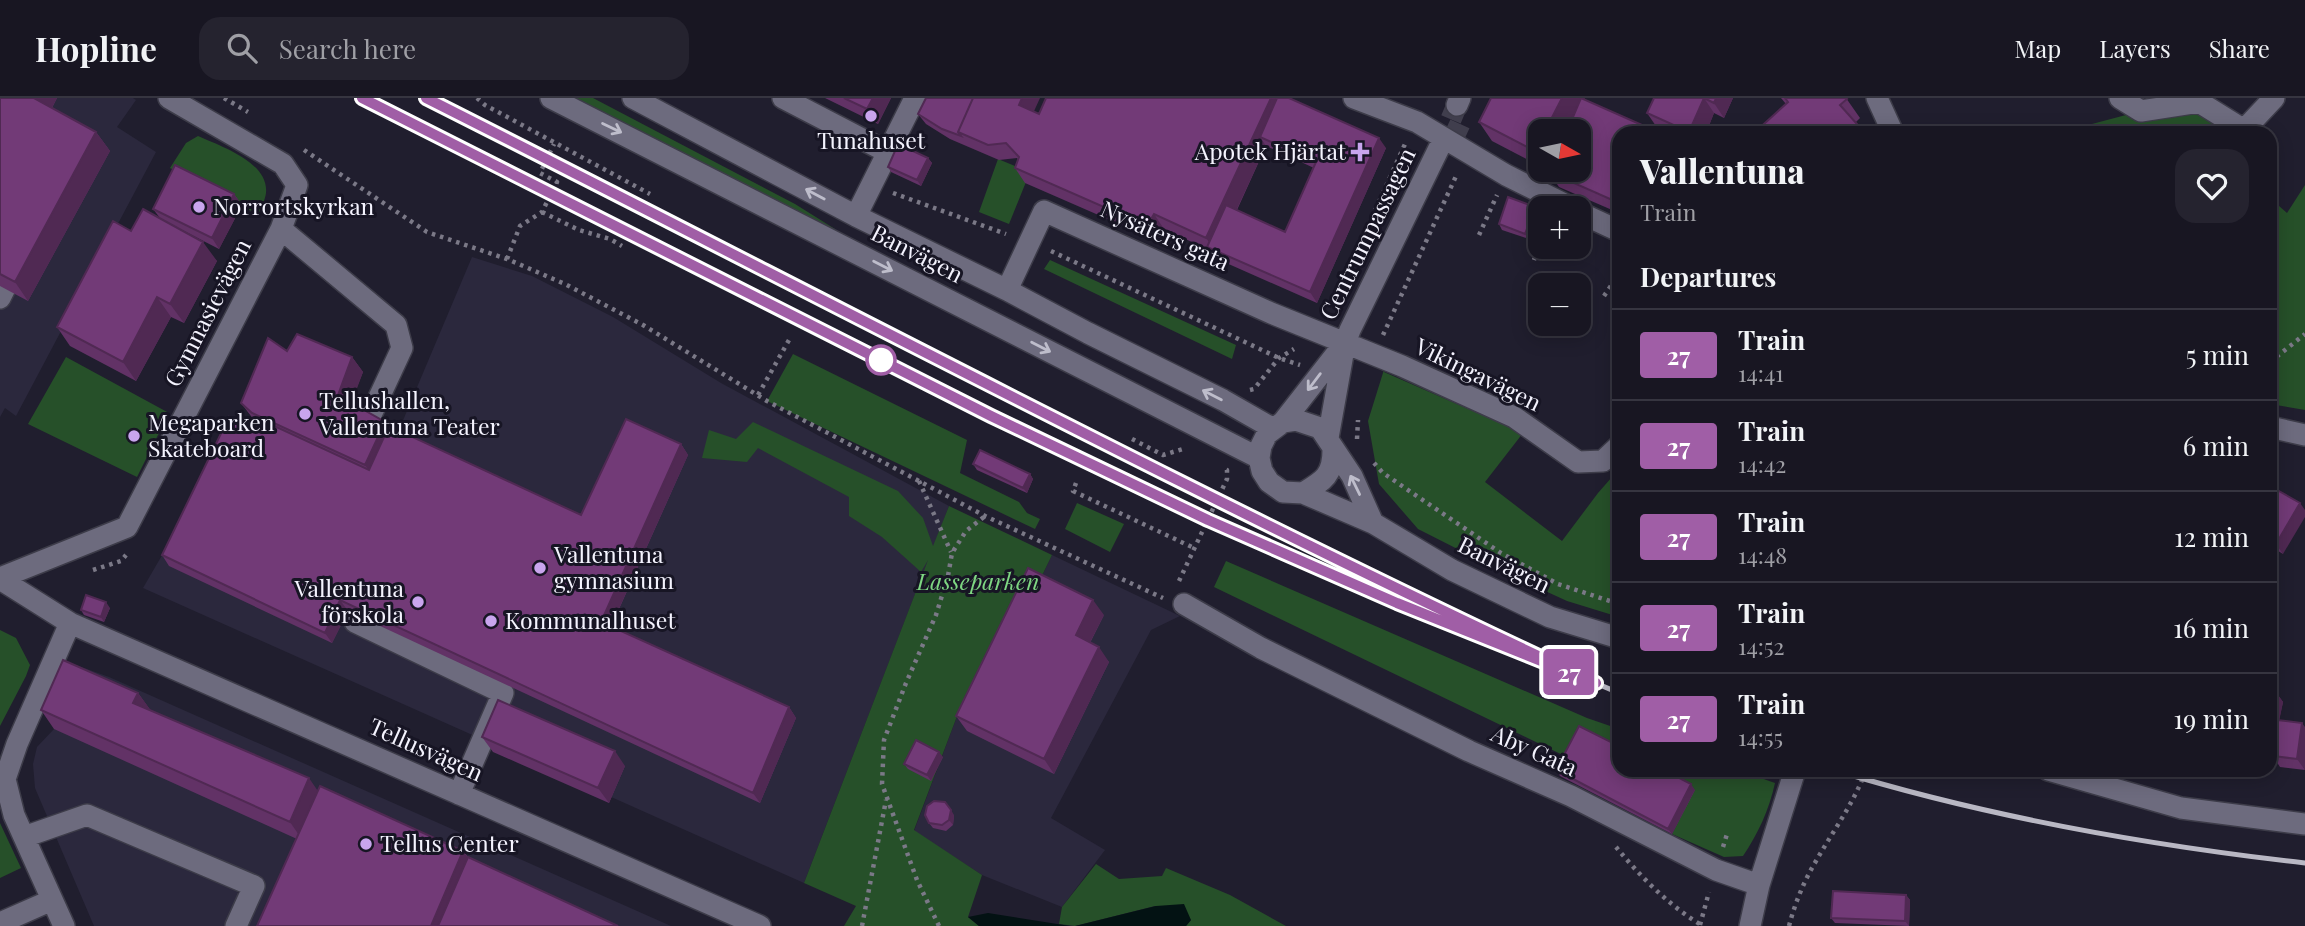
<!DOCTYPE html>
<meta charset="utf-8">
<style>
body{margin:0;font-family:"Playfair Display",serif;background:#25232f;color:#f1f3f6;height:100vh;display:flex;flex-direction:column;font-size:26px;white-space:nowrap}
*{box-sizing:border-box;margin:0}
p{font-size:23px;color:#9f9fa5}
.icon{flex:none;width:38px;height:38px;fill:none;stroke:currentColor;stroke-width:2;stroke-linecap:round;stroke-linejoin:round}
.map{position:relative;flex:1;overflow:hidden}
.drawer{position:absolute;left:1612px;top:28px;width:665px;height:651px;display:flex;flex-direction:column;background:#181622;border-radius:21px;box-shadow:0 4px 18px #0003,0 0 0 2px #363540}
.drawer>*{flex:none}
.badge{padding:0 14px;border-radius:5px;font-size:24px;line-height:46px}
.needle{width:46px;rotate:99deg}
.controls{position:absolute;left:1528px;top:21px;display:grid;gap:14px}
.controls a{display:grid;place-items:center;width:63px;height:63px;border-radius:14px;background:#181622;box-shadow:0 4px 18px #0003,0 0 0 2px #363540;font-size:35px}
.map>.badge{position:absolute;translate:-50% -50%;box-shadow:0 0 0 4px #fff}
h2{padding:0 28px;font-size:26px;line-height:63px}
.round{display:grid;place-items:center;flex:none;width:74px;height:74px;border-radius:21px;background:#25232f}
.overview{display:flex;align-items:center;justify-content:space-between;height:119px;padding:0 28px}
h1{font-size:33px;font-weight:800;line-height:52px}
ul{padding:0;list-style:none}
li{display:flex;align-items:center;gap:21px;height:91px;padding:0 28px;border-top:2px solid #363540}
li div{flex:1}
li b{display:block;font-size:26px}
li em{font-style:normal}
li .badge{min-width:77px;font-weight:700;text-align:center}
header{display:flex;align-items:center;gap:42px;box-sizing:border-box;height:98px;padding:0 35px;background:#181622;border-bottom:2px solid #363540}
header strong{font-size:33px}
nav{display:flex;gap:38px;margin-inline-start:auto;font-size:24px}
.search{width:490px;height:63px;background:#25232f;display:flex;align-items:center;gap:18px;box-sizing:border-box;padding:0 24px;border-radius:21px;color:#9f9fa5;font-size:26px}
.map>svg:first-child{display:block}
</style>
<header>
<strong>Hopline</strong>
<div class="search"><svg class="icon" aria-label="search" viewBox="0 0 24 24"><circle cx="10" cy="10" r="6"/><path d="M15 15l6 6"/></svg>Search here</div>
<nav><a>Map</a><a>Layers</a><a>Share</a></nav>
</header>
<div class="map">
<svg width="2305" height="828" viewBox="0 0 2305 828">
<rect width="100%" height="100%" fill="#201e2e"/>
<path fill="#2b283d" d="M 0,0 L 133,0 L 136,2 L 117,29 L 156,54 L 16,318 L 5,310 L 0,319 Z
M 472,159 L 532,178 L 613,219 L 721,285 L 949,408 L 804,785 L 143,490 L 236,330 L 396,339 Z
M 1052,457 L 1180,518 L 1151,532 L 1051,720 L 1105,752 L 1062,809 L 982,777 L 914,733 L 959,613 L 976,613 Z
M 76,567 L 109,579 L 671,828 L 94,828 L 35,690 L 33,666 L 37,649 L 54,631 Z"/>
<path fill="#265029" d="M 574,0 L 593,0 L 795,106 L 835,131 L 830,134 Z
M 2199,4 L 2244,35 L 2058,35 L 2141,13 Z
M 198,38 C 220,48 269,64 266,95 C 265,102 261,110 259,117 L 170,70 L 186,45 Z
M 998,61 L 1030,74 L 1009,126 L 979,114 Z
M 2305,87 L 2305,312 L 2270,306 L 2270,100 L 2287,115 Z
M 1050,162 L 1236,247 L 1232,261 L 1044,171 Z
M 793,256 L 967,342 L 960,375 L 1019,404 L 1027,415 L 1040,421 L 1035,431 L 767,303 Z
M 66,259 L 169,315 L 137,379 L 28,326 Z
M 1387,262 L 1384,274 L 1523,335 L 1485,384 L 1562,443 L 1598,395 L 1619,371 L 1619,519 L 1567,503 L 1493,469 L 1418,431 L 1379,386 L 1368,323 Z
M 753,324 L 898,393 L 923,420 L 933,448 L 949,408 L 1052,457 L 976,613 L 959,613 L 914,732 L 982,777 L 968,819 L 979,828 L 844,828 L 856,808 L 804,785 L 928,462 L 921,474 L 882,439 L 849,418 L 849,399 L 758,350 L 747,364 L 702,360 L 709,332 L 736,341 Z
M 1077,405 L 1124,426 L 1110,454 L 1065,431 Z
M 1226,463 L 1587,620 L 1619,631 L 1619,652 L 1569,660 L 1214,489 Z
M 0,532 L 16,540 L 30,567 L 26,578 L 0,628 Z
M 1657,672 L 1738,672 L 1775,685 C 1769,712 1758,736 1743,758 L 1724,759 L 1672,736 L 1694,692 Z
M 0,725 L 21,770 L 0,780 Z
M 1096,766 L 1119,781 L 1162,778 L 1166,770 L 1230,797 L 1286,828 L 1186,828 L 1191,822 L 1155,808 L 1075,828 L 1059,826 L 1062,809 Z"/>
<path fill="#031213" d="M 1184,806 L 1191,822 L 1186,828 L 1075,828 L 1156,808 Z
M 988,815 L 1070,828 L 979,828 L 968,819 Z"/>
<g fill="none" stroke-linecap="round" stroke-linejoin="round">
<path stroke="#403e4d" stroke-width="21" stroke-dasharray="21 10" stroke-linecap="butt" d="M 1446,31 L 1468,41
M 1439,50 L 1457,7"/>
<defs>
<path id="minor" d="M 551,0 L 1259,360
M 633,0 L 856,118 L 1007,192 L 1088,235 L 1223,302 L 1272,330
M 783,0 L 889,55
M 1354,0 L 1417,24 L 1506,77 L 1572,110
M 1877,0 L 1893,35
M 2120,0 L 2141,13 L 2199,4 L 2244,32 L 2274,0
M 1457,7 L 1460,0
M 1578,114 L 1619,133
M 856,118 L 915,0
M 281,131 L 396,227 L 402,250 L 369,321
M 1007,192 L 1044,113 L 1271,215 L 1402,268 L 1514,319 L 1578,364 L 1603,363 L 1619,348
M 0,200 L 5,190
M 1283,324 L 1344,246
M 2270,329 L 2305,337
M 1328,340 L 1345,245 L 1350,232 L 1439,50
M 1303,395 C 1323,383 1333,378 1333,352
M 1373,425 L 1352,378 L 1320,330 L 1296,322 L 1283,324 L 1267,336 L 1261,348 L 1259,360 L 1262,373 L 1269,384 L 1283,394 L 1303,395 L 1373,425 L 1452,472 L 1550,519 L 1619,540
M 0,480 L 127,429 L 281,131 L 297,87 L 283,66 L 169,0
M 0,481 L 70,525 L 17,646 L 5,681 L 14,717 L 64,828
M 1184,506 L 1261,550 L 1469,653 L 1571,698 L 1716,772 L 1759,787 L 1795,672
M 355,524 L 503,595 L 459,696
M 70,525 L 760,828
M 2048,672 L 2181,710 L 2305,726
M 24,739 L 87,717 L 254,788 L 236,828
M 0,825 L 52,802
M 1750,828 L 1759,787"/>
</defs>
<use href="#minor" stroke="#3d3c49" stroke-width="24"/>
<path stroke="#7b7987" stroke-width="4.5" stroke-dasharray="3.5 5" stroke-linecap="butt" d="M 224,0 L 248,14
M 477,0 L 485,7 L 650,96
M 304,52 L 427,134 L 507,161 L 565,186 L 643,227 L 767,303 L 919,383 L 985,418 L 1163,500
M 893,95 L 1006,136
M 542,114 L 579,132 L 610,141 L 622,148
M 1479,137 L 1497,97
M 1051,153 L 1279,260 L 1300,267
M 507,161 L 520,128 L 542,114 L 557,84 L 540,75 L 554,46
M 1534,162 L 1540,146
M 1337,197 L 1405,46
M 1604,198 L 1619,176
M 1383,237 L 1457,76
M 2270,264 L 2305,236
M 1250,292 L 1254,291 L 1279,260 L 1294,251
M 758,297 L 789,242
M 1132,341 L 1163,357 L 1186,350
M 1357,341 L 1358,322
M 1374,365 L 1383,375 L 1501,455 L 1558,486 L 1619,506
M 919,383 L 951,454
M 1076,385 L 1073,393 L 1194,450
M 93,472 L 121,463 L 126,457
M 1179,483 L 1227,381 L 1227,372 L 1225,371
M 1616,749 C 1640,778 1669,808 1703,828
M 1723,749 L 1727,736
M 1700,827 L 1709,794
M 862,828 L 886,702
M 939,828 L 917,782 L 882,686 L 884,642 L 906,585 L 936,517 L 948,478 L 952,455 L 966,433 L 985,418
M 1789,828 C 1795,805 1804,783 1816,763 C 1833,733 1854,705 1866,672"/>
<use href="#minor" stroke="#6d6b7e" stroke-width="21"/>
<path stroke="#b9b8c4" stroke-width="5" d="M 361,0 C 642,142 921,288 1206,421 C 1342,484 1482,536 1619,595
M 426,0 L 1218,402 L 1445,514
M 1834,672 C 1987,719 2146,747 2305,765"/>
</g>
<path fill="#623266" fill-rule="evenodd" d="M 0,0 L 57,0 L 52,10 L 96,34 L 110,53 L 28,203 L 0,188 Z
M 825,0 L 891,0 L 878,26 Z
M 1654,0 L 1733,0 L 1724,20 L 1714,15 L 1706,35 L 1668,35 L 1658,31 L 1647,15 Z
M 1781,0 L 1846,0 L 1860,20 L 1856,24 L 1786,6 Z
M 1584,1 L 1619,35 L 1619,115 L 1559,89 L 1549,74 L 1578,72 L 1540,33 L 1540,68 L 1492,43 L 1479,24 Z
M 1034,14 L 1039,16 L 1386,50 L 1317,205 L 1215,160 L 1209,152 L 1164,131 L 1158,143 L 1025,85 L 1015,70 L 1018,62 L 1017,60 L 999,62 L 950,41 L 926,26 L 918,16 ZM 1266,48 L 1314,70 L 1285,134 L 1237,112 Z
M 928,60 L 932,65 L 921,88 L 891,74 L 888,69 Z
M 234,96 L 242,107 L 219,151 L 182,132 L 217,163 L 184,225 L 171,219 L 136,283 L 70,248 L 57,229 L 131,133 L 160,120 L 153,111 Z
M 1538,114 L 1529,141 L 1502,132 L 1499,126 Z
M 287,253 L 352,259 L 363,274 L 351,304 L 389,328 L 581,417 L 681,346 L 688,357 L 611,529 L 789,609 L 796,620 L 760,705 L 348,513 L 332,545 L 169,468 L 162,457 L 249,330 L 254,322 L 241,305 Z
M 973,366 L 1030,376 L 1033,381 L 1027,395 L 977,372 Z
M 2270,388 L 2283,456 L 2270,448 Z
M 110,510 L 104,524 L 84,517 L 81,512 Z
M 1104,517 L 1090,545 L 1109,564 L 1054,676 L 967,633 L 956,618 Z
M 2270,588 L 2272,589 L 2283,604 L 2279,622 L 2305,672 L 2280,669 L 2273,658 L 2273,652 L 2270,668 Z
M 138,595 L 151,613 L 318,693 L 463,753 L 468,759 L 297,741 L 54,631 L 41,612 Z
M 482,639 L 625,668 L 609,705 L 493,654 Z
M 943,659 L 931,683 L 908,671 L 904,666 Z
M 1556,672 L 1695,692 L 1672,736 L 1560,678 Z
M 954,717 L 953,727 L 946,733 L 933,730 L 929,725 Z
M 1906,797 L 1910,802 L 1909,828 L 1835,825 L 1831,820 Z"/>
<path fill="#502953" d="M 34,0 L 57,0 L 47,19 Z
M 873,0 L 891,0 L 878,26 L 867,11 Z
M 1022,0 L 1040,0 L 1030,22 L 1019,7 Z
M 1271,0 L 1288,0 L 1260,39 L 1266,48 L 1217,154 L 1215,152 L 1206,140 Z
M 1562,0 L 1585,0 L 1568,33 L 1545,33 Z
M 1704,0 L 1714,15 L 1706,35 L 1690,35 L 1689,34 Z
M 1716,0 L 1733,0 L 1724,20 L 1714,5 Z
M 96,34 L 110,53 L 28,203 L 15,184 Z
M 1379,40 L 1386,50 L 1317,205 L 1310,194 Z
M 1540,43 L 1540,60 L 1535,53 Z
M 928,60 L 932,65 L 921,88 L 917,82 Z
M 234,96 L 242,107 L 219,151 L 212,140 Z
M 1535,109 L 1538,114 L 1529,141 L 1525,136 Z
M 1154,116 L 1164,131 L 1158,143 L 1147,128 Z
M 203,144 L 217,163 L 184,225 L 170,206 Z
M 157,199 L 171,219 L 136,283 L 123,264 Z
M 352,259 L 363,274 L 349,312 L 338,297 Z
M 385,324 L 396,339 L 376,383 L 365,367 Z
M 681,346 L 688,357 L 608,535 L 601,524 Z
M 1030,376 L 1033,381 L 1027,395 L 1023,390 Z
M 2300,405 L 2305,412 L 2305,419 L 2283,456 L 2276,446 Z
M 340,502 L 348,513 L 332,545 L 325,535 Z
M 1093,502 L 1104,517 L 1086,552 L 1076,537 Z
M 106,504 L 110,510 L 104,524 L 101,519 Z
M 1099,549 L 1109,564 L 1054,676 L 1044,661 Z
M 2272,589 L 2283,604 L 2270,668 L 2270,602 Z
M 138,595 L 152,614 L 133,605 Z
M 789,609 L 796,620 L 760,705 L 753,695 Z
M 2302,625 L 2305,629 L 2305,672 L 2297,661 Z
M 615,653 L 625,668 L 609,705 L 598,690 Z
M 939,654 L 943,659 L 931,683 L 927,677 Z
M 309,680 L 322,699 L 303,743 L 290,724 Z
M 1691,686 L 1695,692 L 1672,736 L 1668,731 Z
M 951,712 L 954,717 L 953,727 L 949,722 Z
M 463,753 L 481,779 L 460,828 L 431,828 Z
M 1906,797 L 1910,802 L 1909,828 L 1905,823 Z"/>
<path fill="#723a77" stroke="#502953" stroke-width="2" d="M 0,0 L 34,0 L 96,34 L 15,184 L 0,176 Z
M 844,0 L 873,0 L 867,11 Z
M 926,0 L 973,0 L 958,34 L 961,38 L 942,31 L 918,16 Z
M 973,0 L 1022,0 L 1019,7 L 1039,16 L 1046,0 L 1271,0 L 1206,140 L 1154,116 L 1147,128 L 1015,70 L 1019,59 L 1006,45 L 988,47 L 958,34 Z
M 1277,0 L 1289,0 L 1379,40 L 1310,194 L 1207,149 L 1226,107 L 1285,134 L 1316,64 L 1260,39 Z
M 1491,0 L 1562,0 L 1545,33 L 1540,33 L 1540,43 L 1535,53 L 1479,24 Z
M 1581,0 L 1660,35 L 1619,35 L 1619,105 L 1549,74 L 1550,72 L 1578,72 L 1578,33 L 1567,33 Z
M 1654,0 L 1716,0 L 1714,5 L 1704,0 L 1689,34 L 1647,15 Z
M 1785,0 L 1846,0 L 1847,1 L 1840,7 L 1865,35 L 1754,35 L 1788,4 Z
M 898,46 L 928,60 L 917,82 L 888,69 Z
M 175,67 L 234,96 L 212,140 L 153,111 Z
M 1508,99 L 1535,109 L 1525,136 L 1499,126 Z
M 143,111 L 203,144 L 170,206 L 157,199 L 123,264 L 57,229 L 113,123 L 131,133 Z
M 297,236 L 352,259 L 338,297 L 385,324 L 365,367 L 252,315 L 241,305 L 268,240 L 287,253 Z
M 229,319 L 249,330 L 255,319 L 369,372 L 389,328 L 581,417 L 626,321 L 681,346 L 601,524 L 789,609 L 753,695 L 340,502 L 325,535 L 162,457 Z
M 980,352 L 1030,376 L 1023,390 L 973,366 Z
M 2270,388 L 2300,405 L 2276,446 L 2270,442 Z
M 1028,470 L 1093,502 L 1076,537 L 1099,549 L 1044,661 L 956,618 Z
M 86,497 L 106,504 L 101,519 L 81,512 Z
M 63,562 L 138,595 L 133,605 L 309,680 L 290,724 L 41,612 Z
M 2270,588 L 2272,589 L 2270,602 Z
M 498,602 L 615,653 L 598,690 L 482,639 Z
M 2277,622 L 2302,625 L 2297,661 L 2273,658 Z
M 1579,628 L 1619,648 L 1619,672 L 1664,672 L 1691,686 L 1668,731 L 1556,672 Z
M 916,642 L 939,654 L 927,677 L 904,666 Z
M 320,688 L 463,753 L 431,828 L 257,828 Z
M 934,703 L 945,704 L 951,712 L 949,722 L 942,727 L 929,725 L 925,717 L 927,708 Z
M 468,759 L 618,828 L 438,828 Z
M 1833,793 L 1906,797 L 1905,823 L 1831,820 Z"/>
<defs><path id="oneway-shaft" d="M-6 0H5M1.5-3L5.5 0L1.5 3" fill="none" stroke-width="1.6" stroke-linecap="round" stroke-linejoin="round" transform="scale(1.75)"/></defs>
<g stroke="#bebdcb">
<use href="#oneway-shaft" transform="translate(612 30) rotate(26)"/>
<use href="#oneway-shaft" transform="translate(815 96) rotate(-152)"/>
<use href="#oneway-shaft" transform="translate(883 168) rotate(27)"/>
<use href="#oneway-shaft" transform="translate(1041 249) rotate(27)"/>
<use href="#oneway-shaft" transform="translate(1314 284) rotate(127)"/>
<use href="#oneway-shaft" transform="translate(1212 297) rotate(-153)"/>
<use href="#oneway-shaft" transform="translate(1355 387) rotate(-116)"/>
</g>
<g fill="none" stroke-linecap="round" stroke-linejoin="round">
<defs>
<path id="line" d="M 362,0 L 991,318 L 1208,422 L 1397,505 L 1596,585 C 1201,401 815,196 426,0"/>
</defs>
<use href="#line" stroke="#fff" stroke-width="16"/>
<use href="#line" stroke="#a05ea6" stroke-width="10"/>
</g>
<g fill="#c9a5ee" stroke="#171524" stroke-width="2.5">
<circle cx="871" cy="18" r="7"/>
<path d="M1356.5 43.5h7v7h7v7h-7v7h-7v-7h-7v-7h7z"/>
<circle cx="199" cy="109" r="7"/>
<circle cx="305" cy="316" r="7"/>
<circle cx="134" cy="338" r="7"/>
<circle cx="540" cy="470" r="7"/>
<circle cx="418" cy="504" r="7"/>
<circle cx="491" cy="523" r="7"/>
<circle cx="366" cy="746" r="7"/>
</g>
<circle fill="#fff" stroke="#a05ea6" stroke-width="3.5" cx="881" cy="262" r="14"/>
<g text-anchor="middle" stroke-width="6" stroke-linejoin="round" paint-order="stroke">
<g font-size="23" fill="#f4f3fe" stroke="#171524" text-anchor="start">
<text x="871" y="51" text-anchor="middle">Tunahuset</text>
<text x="1346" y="62" text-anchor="end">Apotek Hjärtat</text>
<text x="213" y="117">Norrortskyrkan</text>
<text x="319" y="311">Tellushallen,<tspan x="319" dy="26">Vallentuna Teater</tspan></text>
<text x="148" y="333">Megaparken<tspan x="148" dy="26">Skateboard</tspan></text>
<text x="554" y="465">Vallentuna<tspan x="554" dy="26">gymnasium</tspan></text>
<text x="404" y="499" text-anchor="end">Vallentuna<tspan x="404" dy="26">förskola</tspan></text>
<text x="505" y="531">Kommunalhuset</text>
<text x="380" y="754">Tellus Center</text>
</g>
<g font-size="23" fill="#f4f3fe" stroke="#171524">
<text transform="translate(1368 136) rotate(-64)" y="8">Centrumpassagen</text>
<text transform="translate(1165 138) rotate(24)" y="8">Nysäters gata</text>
<text transform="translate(917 156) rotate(27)" y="8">Banvägen</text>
<text transform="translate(208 215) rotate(-63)" y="8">Gymnasievägen</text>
<text transform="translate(1478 277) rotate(26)" y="8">Vikingavägen</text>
<text transform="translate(1504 467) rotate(26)" y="8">Banvägen</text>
<text transform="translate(426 652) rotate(24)" y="8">Tellusvägen</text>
<text transform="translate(1534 653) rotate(24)" y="8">Aby Gata</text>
</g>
<g font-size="23" font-style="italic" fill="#7ed682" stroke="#171524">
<text x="978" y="492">Lasseparken</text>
</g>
</g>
</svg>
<div class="controls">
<a><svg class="needle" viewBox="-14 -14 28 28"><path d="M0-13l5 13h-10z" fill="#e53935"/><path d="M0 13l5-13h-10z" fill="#9f9fa5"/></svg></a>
<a>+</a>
<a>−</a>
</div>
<b class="badge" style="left:1569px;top:574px;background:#a05ea6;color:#fff">27</b>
<section class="drawer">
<div class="overview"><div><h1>Vallentuna</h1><p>Train</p></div><a class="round"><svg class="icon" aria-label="heart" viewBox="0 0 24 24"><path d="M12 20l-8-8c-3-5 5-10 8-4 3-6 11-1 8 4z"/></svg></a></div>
<h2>Departures</h2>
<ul>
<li><span class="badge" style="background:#a05ea6;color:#fff">27</span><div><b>Train</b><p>14:41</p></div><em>5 min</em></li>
<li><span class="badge" style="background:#a05ea6;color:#fff">27</span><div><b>Train</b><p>14:42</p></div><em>6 min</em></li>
<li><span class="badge" style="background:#a05ea6;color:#fff">27</span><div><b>Train</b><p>14:48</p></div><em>12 min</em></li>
<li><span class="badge" style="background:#a05ea6;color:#fff">27</span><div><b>Train</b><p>14:52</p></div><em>16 min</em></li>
<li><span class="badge" style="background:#a05ea6;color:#fff">27</span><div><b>Train</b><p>14:55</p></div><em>19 min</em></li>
</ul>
</section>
</div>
